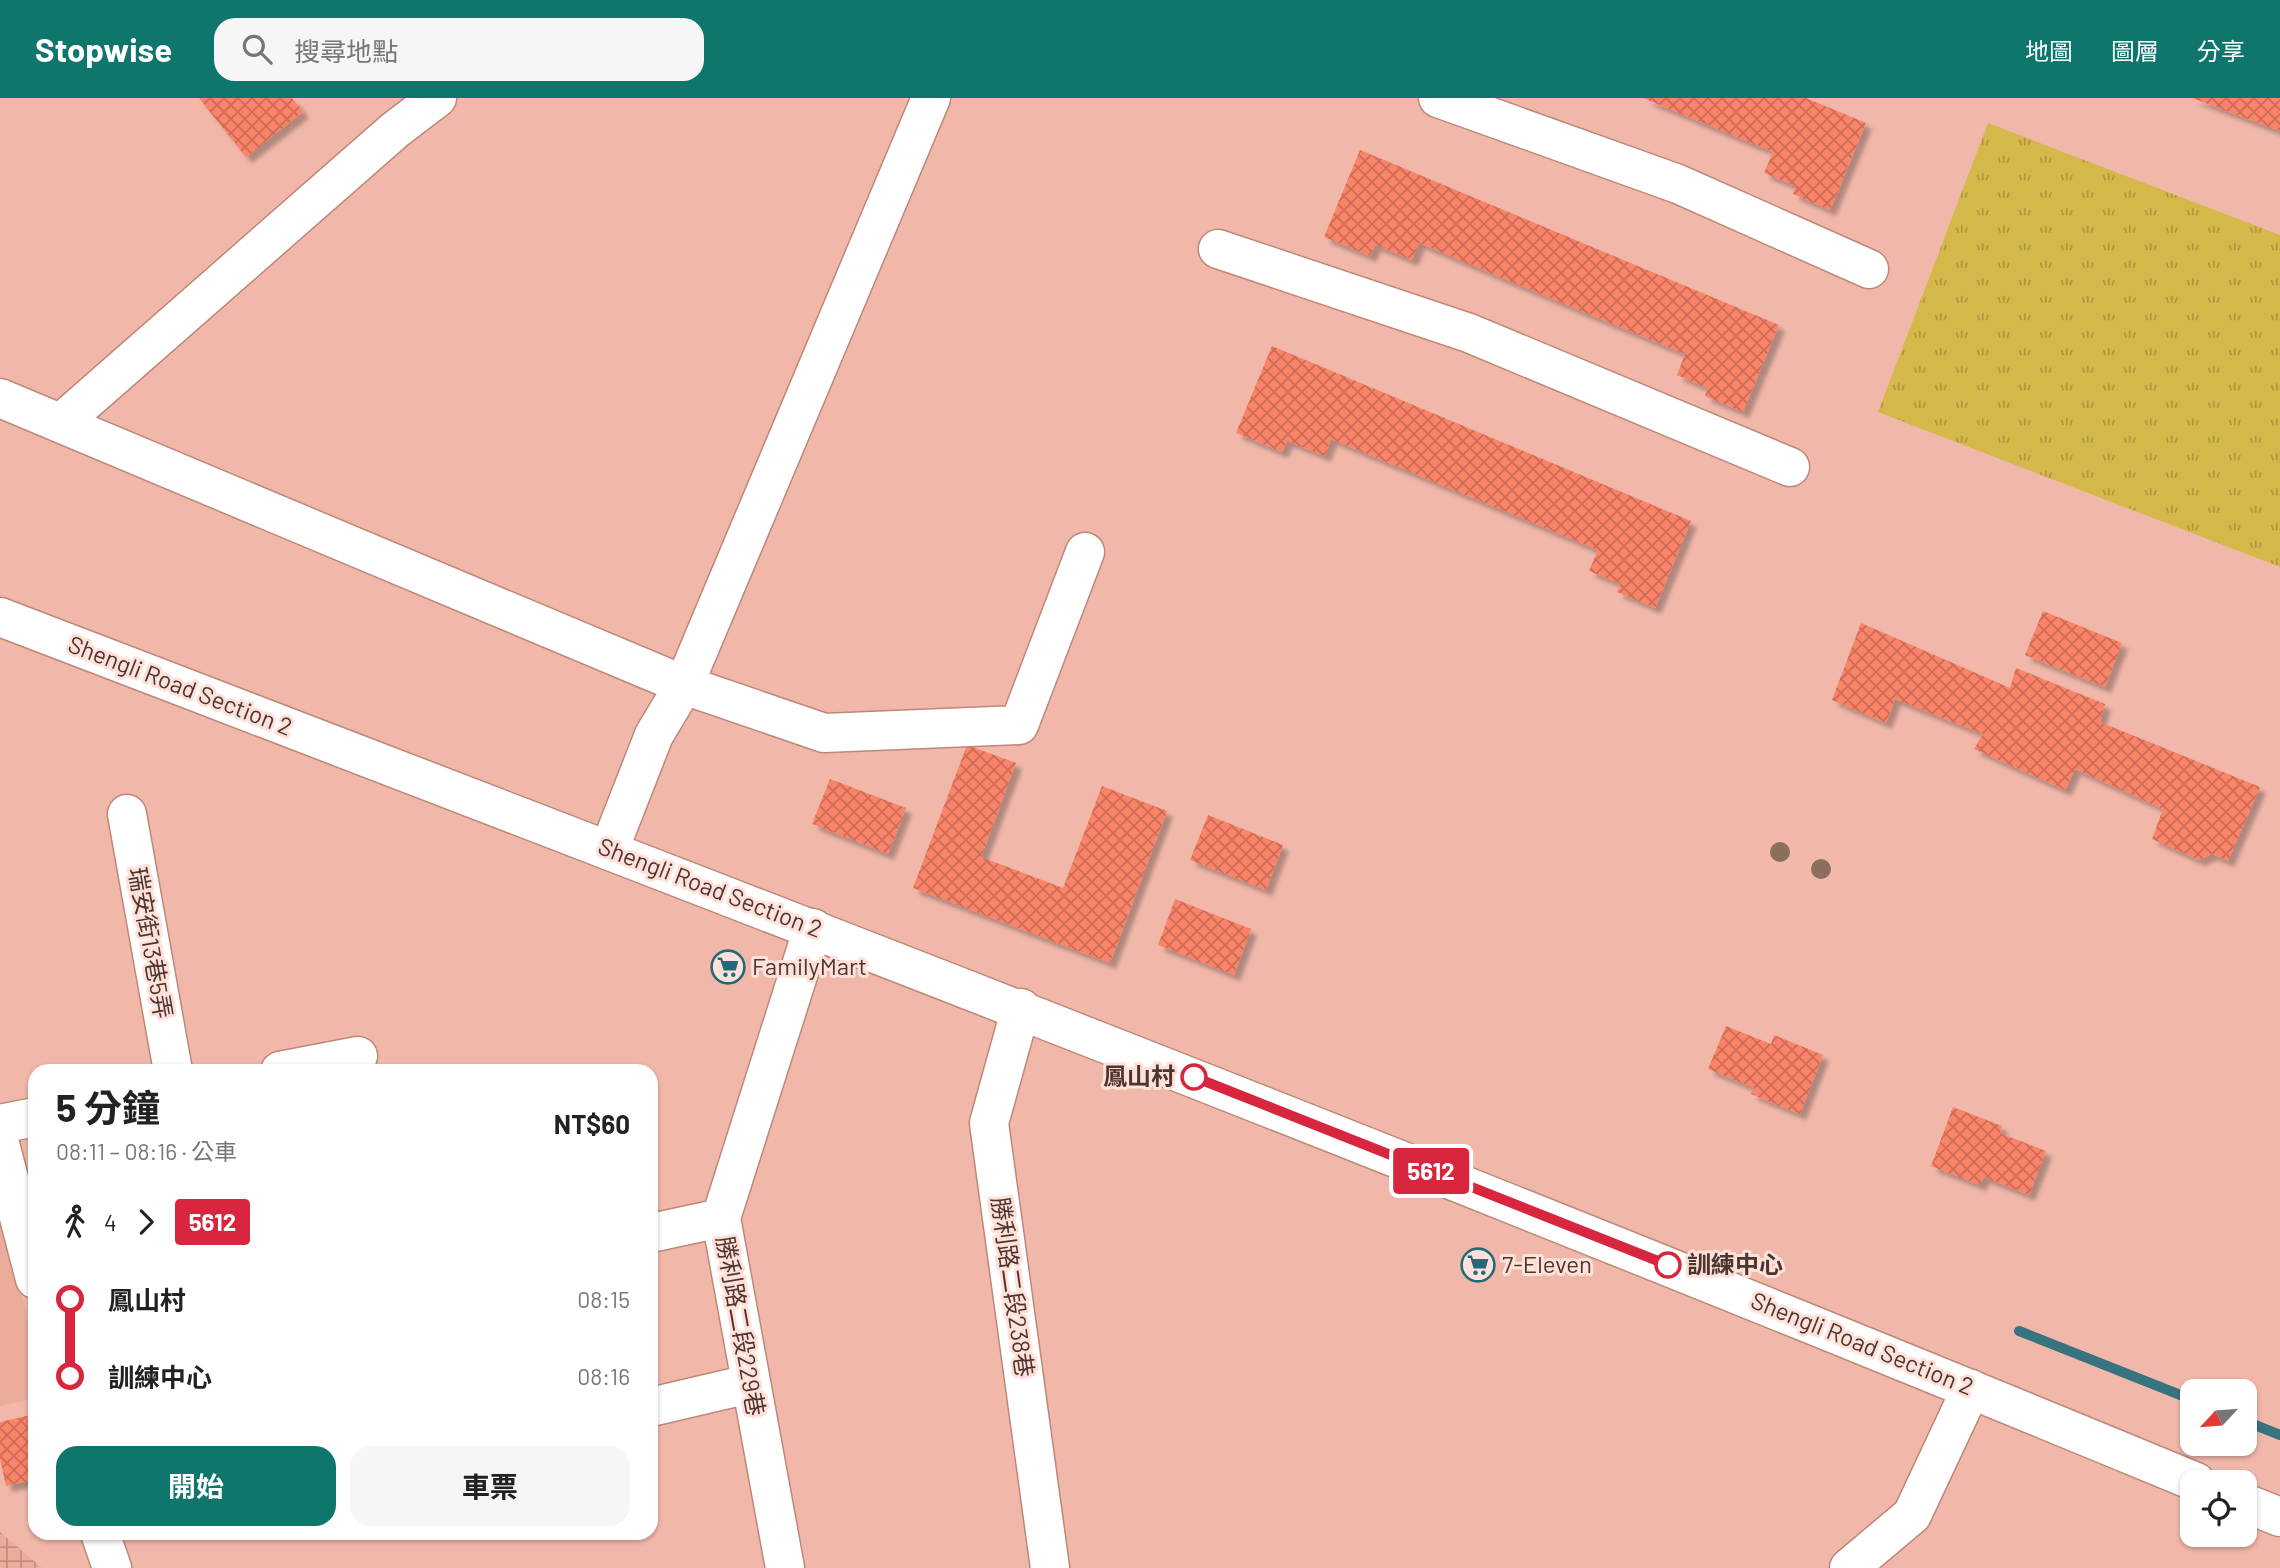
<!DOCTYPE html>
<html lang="zh-TW">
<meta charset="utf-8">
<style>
body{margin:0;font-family:Barlow,"Noto Sans TC",sans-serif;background:#f6f6f6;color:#222;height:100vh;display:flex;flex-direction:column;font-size:26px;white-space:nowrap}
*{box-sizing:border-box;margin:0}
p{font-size:23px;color:#767676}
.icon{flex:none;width:38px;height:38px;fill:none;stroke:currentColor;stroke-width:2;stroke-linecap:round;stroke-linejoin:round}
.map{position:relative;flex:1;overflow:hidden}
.panel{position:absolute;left:28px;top:966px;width:630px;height:476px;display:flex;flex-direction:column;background:#fff;border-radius:21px;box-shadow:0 2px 5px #0004}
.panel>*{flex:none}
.badge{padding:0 14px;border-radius:5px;font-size:24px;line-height:46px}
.needle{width:46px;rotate:244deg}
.fabs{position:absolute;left:2180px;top:1281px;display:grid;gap:14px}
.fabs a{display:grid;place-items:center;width:77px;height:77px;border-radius:14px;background:#fff;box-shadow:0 2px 5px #0004;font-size:35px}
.map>.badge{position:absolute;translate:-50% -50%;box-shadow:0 0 0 4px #fff}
.legs{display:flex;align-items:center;gap:10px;height:77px;padding:0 28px;font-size:23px}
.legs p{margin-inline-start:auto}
.head{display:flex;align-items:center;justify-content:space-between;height:119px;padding:0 28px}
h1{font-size:38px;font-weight:700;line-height:52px}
.primary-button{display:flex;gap:14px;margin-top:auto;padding:14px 28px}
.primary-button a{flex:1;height:80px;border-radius:21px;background:#0f766e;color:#fff;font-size:28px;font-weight:700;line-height:80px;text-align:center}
.primary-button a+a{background:#f6f6f6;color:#222}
ul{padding:0 28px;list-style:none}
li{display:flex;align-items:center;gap:24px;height:77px;font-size:26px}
li i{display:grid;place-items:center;width:10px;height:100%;margin:0 9px;background:currentColor}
li i::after{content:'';width:18px;height:18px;margin:-9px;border:5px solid;border-radius:50%;background:#fff}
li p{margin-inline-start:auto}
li:first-child i{background:linear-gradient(#0000 50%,currentColor 0)}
li:last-child i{background:linear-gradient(currentColor 50%,#0000 0)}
header{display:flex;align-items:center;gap:42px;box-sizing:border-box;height:98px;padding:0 35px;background:#0f766e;color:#fff}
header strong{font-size:33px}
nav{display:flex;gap:38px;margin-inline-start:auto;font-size:24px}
.search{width:490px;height:63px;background:#f6f6f6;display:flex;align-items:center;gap:18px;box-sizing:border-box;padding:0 24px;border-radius:21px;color:#767676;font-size:26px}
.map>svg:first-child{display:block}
</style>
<header>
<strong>Stopwise</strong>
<div class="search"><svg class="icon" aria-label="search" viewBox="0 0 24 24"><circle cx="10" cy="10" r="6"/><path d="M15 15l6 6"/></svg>搜尋地點</div>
<nav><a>地圖</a><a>圖層</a><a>分享</a></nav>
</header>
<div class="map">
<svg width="2280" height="1470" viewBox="0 0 2280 1470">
<defs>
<pattern id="industrial-grid" width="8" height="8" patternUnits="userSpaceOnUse" patternTransform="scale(1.75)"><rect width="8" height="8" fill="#ecac9c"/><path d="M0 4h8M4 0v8" fill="none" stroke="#c18d80"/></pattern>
<pattern id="grass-tufts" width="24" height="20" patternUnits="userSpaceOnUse" patternTransform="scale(1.75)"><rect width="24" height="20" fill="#d5b84a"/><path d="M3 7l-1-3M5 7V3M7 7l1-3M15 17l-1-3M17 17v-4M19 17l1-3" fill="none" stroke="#af963e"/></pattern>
<pattern id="building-cross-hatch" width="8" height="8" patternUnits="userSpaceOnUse" patternTransform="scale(1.75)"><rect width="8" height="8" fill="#fa8368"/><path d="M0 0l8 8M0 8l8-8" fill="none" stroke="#cd6c56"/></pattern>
<filter id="shadow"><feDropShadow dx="6" dy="6" stdDeviation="2" flood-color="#0004"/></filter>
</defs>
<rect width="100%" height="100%" fill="#f1b8aa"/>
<path fill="#ecac9c" d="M 0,1100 L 35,1254 L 35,1300 L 0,1308 Z"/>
<path fill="url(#industrial-grid)" d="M 0,1434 L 42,1470 L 0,1470 Z"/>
<path fill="url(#grass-tufts)" d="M 1988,25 L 2280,137 L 2280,469 L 1878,314 Z"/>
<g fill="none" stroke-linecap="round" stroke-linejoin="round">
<path stroke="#38747f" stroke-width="10" d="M 2019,1233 L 2193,1302
M 2245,1323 L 2280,1337"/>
</g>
<path fill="url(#building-cross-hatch)" filter="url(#shadow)" d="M 199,0 L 292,0 L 303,14 L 246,59 Z
M 1643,0 L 1806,0 L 1866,25 L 1830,112 L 1793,96 L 1796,88 L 1764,75 L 1773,54 Z
M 2192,0 L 2280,0 L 2280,33 Z
M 1360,52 L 1779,227 L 1743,314 L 1705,298 L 1708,290 L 1677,277 L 1685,256 L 1586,215 L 1419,145 L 1412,162 L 1375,147 L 1370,158 L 1324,139 Z
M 1272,248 L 1691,423 L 1655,510 L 1617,494 L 1621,486 L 1589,473 L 1598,452 L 1331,341 L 1325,358 L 1287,343 L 1282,354 L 1236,335 Z
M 2043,513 L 2122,545 L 2105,589 L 2025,557 Z
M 1861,525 L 2010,590 L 2016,570 L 2105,606 L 2100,624 L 2260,689 L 2228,763 L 2212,756 L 2199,762 L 2152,741 L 2163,711 L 2075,671 L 2065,692 L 1974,651 L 1983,636 L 1895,601 L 1886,625 L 1832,602 Z
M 967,647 L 1016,665 L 981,759 L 1063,790 L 1102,688 L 1167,713 L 1110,865 L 913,790 Z
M 830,681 L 906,710 L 888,756 L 812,726 Z
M 1208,717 L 1283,747 L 1266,792 L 1190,762 Z
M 1175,801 L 1251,831 L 1234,877 L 1158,847 Z
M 1726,928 L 1771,946 L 1774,937 L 1823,957 L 1800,1016 L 1751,996 L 1754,990 L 1708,971 Z
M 1953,1009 L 2002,1028 L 2000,1035 L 2046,1053 L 2029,1097 L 1984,1079 L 1980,1087 L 1931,1068 Z
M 35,1316 L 35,1381 L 6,1388 L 0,1361 L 0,1324 Z"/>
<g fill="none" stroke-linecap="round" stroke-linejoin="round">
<defs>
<path id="minor" d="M 1438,0 L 1678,86 L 1869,171
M 1218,151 L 1469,235 L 1790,369
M 0,300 L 684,587 L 824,635 L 1019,627 L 1085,454
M 62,324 L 395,32 L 437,0
M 127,716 L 173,973
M 609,752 L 654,637 L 684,587 L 931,0
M 1021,910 L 989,1025 L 1050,1470
M 280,973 L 358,958
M 0,1026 L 35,1019
M 0,1046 L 35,1181
M 651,1135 L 721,1120
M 651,1309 L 749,1286
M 100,1435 L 112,1470
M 785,1470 L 721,1120 L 813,830
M 1849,1470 L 1912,1417 L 1971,1291"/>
<path id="major" d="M 0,519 C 735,800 1469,1083 2196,1384
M 2245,1405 L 2280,1419"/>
</defs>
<use href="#minor" stroke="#bd887a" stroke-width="41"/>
<use href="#major" stroke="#bd887a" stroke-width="41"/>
<use href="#minor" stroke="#fff" stroke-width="38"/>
<use href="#major" stroke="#fff" stroke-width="38"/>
</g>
<g fill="#8b6e5c">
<circle cx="1780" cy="754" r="10"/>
<circle cx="1821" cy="771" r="10"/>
</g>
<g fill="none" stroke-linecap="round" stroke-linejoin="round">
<defs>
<path id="line-1" d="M 1194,979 L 1668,1167"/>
</defs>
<use href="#line-1" stroke="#fff" stroke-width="16"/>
<use href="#line-1" stroke="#d7263d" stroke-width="10"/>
</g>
<defs>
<symbol id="supermarket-ring" viewBox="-11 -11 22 22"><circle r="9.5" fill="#ffe1d9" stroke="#236a79" stroke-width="1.5"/><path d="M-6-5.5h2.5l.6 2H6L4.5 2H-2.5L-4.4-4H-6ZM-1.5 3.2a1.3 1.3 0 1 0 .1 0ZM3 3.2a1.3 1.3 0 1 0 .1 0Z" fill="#236a79"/></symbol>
</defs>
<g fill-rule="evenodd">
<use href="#supermarket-ring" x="709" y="850" width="38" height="38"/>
<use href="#supermarket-ring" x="1459" y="1148" width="38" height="38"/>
</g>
<g fill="#fff" stroke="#d7263d" stroke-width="3.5">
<circle cx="1194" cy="979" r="12"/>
<circle cx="1668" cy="1167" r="12"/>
</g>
<g text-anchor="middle" stroke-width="6" stroke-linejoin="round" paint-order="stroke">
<g font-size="24" fill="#4d3630" stroke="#ffe1d9">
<text transform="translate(180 588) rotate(21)" y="8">Shengli Road Section 2</text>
<text transform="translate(710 790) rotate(21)" y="8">Shengli Road Section 2</text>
<text transform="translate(150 845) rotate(80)" y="8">瑞安街13巷5弄</text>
<text transform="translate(1012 1189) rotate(82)" y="8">勝利路二段238巷</text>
<text transform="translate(740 1228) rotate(80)" y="8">勝利路二段229巷</text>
<text transform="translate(1862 1246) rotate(22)" y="8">Shengli Road Section 2</text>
</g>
<g font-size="24" fill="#4d3630" stroke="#ffe1d9" text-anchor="start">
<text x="752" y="877">FamilyMart</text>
<text x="1502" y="1175">7-Eleven</text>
</g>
<g font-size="24" font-weight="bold" fill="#4d3630" stroke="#ffe1d9" text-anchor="end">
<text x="1175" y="987">鳳山村</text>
<text x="1687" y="1175" text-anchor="start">訓練中心</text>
</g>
</g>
</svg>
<div class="fabs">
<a><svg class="needle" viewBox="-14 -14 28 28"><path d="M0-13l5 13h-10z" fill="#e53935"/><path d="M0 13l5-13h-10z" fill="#767676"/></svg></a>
<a><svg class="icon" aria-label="locate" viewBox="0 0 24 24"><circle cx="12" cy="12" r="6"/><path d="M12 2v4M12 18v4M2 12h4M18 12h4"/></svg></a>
</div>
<b class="badge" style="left:1431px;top:1073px;background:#d7263d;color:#fff">5612</b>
<section class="panel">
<div class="head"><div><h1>5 分鐘</h1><p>08:11 – 08:16 · 公車</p></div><b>NT$60</b></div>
<div class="legs"><svg class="icon" aria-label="walk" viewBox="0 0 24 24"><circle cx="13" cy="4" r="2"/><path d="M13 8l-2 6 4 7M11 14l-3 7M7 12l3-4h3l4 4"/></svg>4<svg class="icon" aria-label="forward" viewBox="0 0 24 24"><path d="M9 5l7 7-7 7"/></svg><b class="badge" style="background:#d7263d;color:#fff">5612</b></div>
<ul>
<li><i style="color:#d7263d"></i><b>鳳山村</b><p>08:15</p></li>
<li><i style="color:#d7263d"></i><b>訓練中心</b><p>08:16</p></li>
</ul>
<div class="primary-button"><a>開始</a><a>車票</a></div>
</section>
</div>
